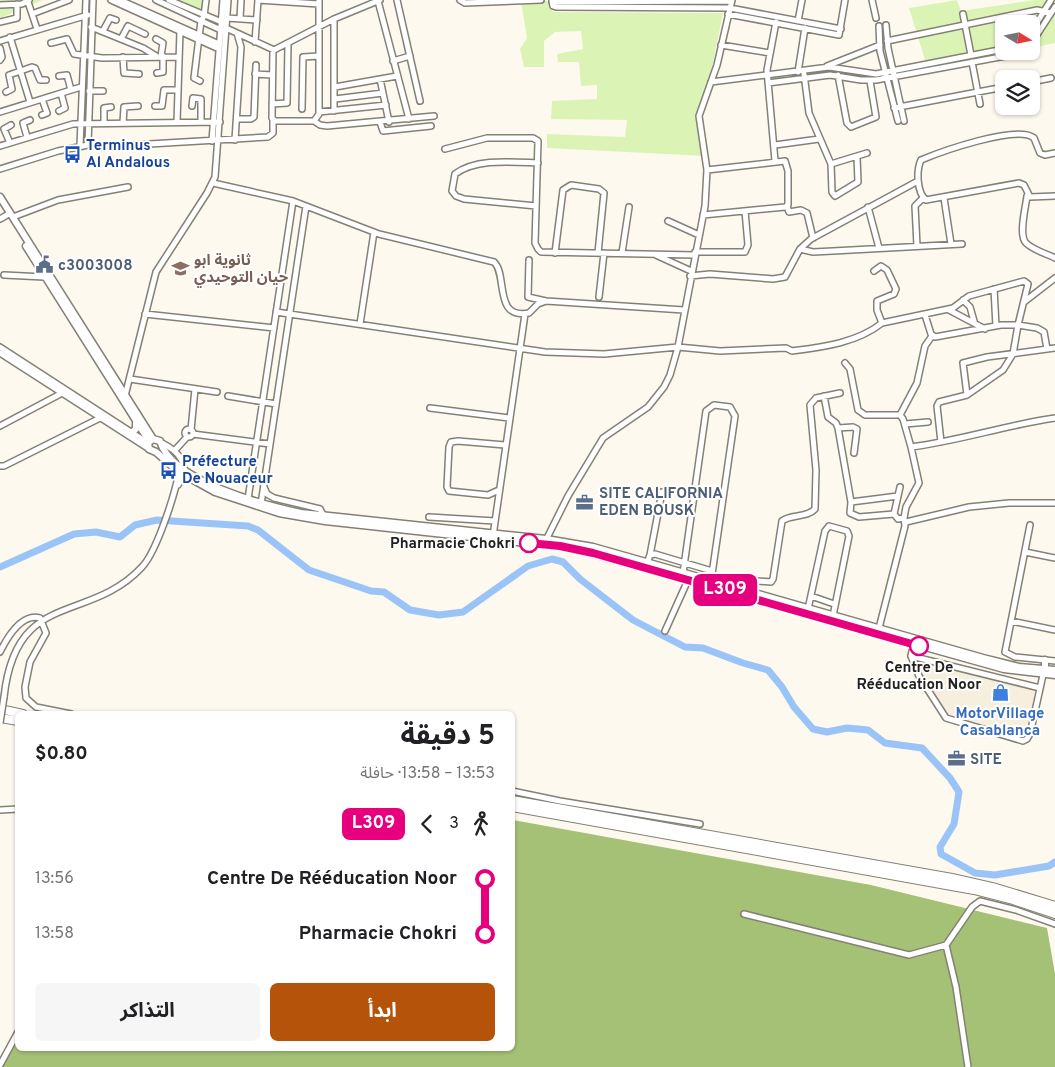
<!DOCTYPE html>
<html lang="ar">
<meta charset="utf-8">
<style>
body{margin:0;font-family:Overpass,"Noto Sans Arabic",sans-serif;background:#f6f6f6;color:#202124;direction:rtl;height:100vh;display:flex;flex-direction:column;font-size:19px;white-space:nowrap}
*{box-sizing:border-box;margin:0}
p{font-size:16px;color:#757577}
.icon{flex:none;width:28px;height:28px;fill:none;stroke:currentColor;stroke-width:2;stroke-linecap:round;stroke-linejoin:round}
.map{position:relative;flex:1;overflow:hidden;direction:ltr}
.sheet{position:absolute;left:15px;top:711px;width:500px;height:340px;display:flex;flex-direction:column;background:#fff;border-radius:8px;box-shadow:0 1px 4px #0004;direction:rtl}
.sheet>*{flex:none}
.badge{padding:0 10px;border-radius:8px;font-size:18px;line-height:32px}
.needle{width:32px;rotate:100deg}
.tools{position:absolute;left:995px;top:15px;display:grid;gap:10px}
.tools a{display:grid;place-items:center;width:45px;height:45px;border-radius:8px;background:#fff;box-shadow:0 1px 4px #0004;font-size:25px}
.map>.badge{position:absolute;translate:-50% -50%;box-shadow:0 0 0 2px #fff}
.legs{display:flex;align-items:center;gap:8px;height:55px;padding:0 20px;font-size:16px}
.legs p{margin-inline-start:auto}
.head{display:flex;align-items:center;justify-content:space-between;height:85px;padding:0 20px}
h1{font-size:28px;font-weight:700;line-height:38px}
.cta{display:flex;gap:10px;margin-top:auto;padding:10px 20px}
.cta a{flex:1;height:58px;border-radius:8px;background:#b45309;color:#fff;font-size:20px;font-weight:700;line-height:58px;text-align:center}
.cta a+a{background:#f6f6f6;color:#202124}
ul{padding:0 20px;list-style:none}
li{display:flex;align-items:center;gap:18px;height:55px;font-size:19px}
li i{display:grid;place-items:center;width:8px;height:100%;margin:0 6px;background:currentColor}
li i::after{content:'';width:12px;height:12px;margin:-6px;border:4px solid;border-radius:50%;background:#fff}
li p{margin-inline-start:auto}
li:first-child i{background:linear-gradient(#0000 50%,currentColor 0)}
li:last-child i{background:linear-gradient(currentColor 50%,#0000 0)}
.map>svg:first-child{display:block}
</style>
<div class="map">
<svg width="1055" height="1067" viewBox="0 0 1055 1067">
<rect width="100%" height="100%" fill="#fef9ef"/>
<path fill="#f7efde" d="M 904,650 L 1045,689 L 1025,745 L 946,721 Z"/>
<path fill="#dbf4b6" d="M 0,0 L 43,0 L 0,18 Z
M 171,0 L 204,0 L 202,14 Z
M 957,0 L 961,11 L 1035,0 L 1055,0 L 1055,43 L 1031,48 L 1031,24 L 1004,24 L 1004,51 L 1015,51 L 926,63 L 909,8 Z
M 521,1 L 548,1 L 553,12 L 723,13 L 709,82 L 699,113 L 705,156 L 547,148 L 547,134 L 625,137 L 627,120 L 551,119 L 552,101 L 597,99 L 597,85 L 581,86 L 579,62 L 558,62 L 557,54 L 583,49 L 581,31 L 555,32 L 544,41 L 544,67 L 524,67 L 520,49 L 527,38 Z"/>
<path fill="#a4c175" d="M 513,820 L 871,885 L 1047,928 L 1055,974 L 1055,1067 L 0,1067 L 17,1034 L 18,1049 L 512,1049 Z"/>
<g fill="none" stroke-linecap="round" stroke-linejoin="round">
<path stroke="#9ac4f7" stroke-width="7" d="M 0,567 L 74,534 L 96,532 L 120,537 L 135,525 L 157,520 L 248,526 L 258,530 L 309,570 L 371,591 L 384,592 L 410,610 L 439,615 L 463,612 L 528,566 L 552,559 L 563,562 L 580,579 L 633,620 L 656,632 L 685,647 L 703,648 L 743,663 L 768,670 L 782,687 L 794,707 L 813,729 L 827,732 L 847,728 L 858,729 L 868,730 L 885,743 L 922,748 L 950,778 L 959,792 L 954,824 L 940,847 L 941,854 L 975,873 L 995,875 L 1049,866 L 1055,862"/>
<defs>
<path id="minor" d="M 111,0 L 219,49
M 120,0 L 219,44
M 156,0 L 223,31
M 169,0 L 224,23
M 258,0 L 319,4
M 397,0 L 420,101
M 460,0 L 465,3 L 541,0
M 552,0 L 553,6 L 556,7 L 730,8 L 841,29
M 872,0 L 876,18
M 378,1 L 409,119
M 28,2 L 37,29
M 552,2 L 731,1
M 0,5 L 22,4 L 29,0
M 32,14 L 69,0
M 728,14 L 839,35 L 845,0
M 963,14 L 971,55
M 227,18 L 257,20
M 240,19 L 241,0
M 798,21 L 802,0
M 0,22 L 17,18 L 17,4
M 886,25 L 888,48 L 904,121
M 879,26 L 880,51 L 898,121
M 91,27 L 143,48 L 156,56
M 226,28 L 274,50 L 334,19 L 380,0
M 103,31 L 110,18 L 116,20
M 1031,32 L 1051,0
M 10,37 L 30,102
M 121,39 L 128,26 L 145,34
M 156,39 L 163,43 L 161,56
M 0,41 L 88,15
M 887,41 L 1037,10 L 1051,13
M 255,42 L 258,0
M 51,43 L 67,39 L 74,54 L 102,58 L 177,57
M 1031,44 L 1055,7
M 721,45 L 770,53
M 0,48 L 2,57 L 0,60
M 273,50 L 272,118 L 275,121 L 314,121 L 319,114 L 319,0
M 123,57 L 124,73 L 139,74
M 393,61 L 410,56
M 972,62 L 980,104
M 827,66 L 880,45
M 798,72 L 805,28
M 157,73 L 163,72 L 163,56
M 255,74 L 272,75
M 804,74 L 809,113 L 831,164 L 867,153
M 838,75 L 847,123 L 851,127 L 876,117 L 870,81
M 59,76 L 67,75 L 71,90
M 380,79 L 389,122
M 200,81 L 194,78 L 201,21 L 204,16 L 206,0
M 711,82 L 829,67 L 876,74 L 1004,49
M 1031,82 L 1051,78
M 768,83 L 830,75 L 861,80 L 876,80 L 1022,53
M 335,87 L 397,76
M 89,91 L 103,91
M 6,92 L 12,89 L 9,75 L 32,67 L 35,68 L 40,80 L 46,80
M 42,99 L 47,113 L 42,115
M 335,99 L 383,93
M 272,104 L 287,103 L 288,44
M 155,106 L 162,106 L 164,90 L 177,90
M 192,106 L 193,98 L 201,99 L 201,122
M 894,108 L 1004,87
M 302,109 L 303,57 L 319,56
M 59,111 L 65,108 L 61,93
M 334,111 L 334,19
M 0,112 L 81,87
M 319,112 L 386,105
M 237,119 L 251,119 L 254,117 L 256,65
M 314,121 L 320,125 L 327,126 L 434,116
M 177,122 L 180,31
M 380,122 L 383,131 L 431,126
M 104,123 L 104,108 L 111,107
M 123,123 L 124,107 L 138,106
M 27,137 L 23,123 L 30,120
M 235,140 L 241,47 L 237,33
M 212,141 L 223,0
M 10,143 L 4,129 L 11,125
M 88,145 L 93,0
M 775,145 L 819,139
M 0,146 L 73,124 L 220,122
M 80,146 L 86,0
M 445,149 L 487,138 L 533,138 L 538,141 L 535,243 L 538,249 L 541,252 L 695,255
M 1055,153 L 1045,155 L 1040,153 L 1034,138 C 1018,124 940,152 921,160 C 916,171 917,193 926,200 L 1019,183 L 1024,185 L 1030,197 L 1055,196
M 775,161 L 767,70 L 776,22
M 831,164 L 832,192 L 835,196 L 858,182 L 857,157
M 0,169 L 58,151 L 88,145 L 132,145 L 268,137 L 273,133 L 273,120
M 213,183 L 293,201 L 379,234 L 494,262 C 508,275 493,320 529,313 L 538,304 L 546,301 L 684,310
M 1027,196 C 1026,206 1018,235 1026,243 C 1033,250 1047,254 1055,258
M 944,198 L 951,244
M 536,206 L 464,199 L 456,196 L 452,191 L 455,174 C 476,158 512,162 538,163
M 787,206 L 789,212 L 801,210 L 807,213 L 813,238
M 868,207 L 879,248
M 703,215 L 785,207 L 788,205 L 788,171 L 785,161 L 707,170
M 13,217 L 58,200 L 128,187
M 0,219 L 7,215
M 668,221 L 699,235
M 917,246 L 915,206 L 923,198
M 800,249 L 813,252 L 833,251 L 962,244
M 695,252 L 745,252 L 748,245 L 745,211
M 555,253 L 563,190 L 571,185 L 599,189 L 604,193 L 598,253
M 622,253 L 629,207
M 656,255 L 691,271
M 529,260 L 528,297 L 546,301
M 874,271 L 881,266 L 887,270 L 896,289 L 894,294 L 877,301 L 877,310 L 882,323 L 953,308 L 969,296 L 1024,281 L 1028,284 L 1018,325 L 1001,325 L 935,337 L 931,334 L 925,315
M 4,275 L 44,277
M 690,276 L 710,274 L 773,279 L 785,277 L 800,249 L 811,239 L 918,181
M 994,289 L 996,326
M 599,297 L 604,253
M 963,300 L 970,307 L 974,321
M 1024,302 L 1055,278
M 949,310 L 985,329
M 276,312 L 545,352 L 604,354 L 678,347 L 720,351 L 786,348 L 792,351 C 822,347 857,343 882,323
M 145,314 L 274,328
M 360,324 L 374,232
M 0,347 L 148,443
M 0,353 L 149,449
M 845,363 L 850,369 L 858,410 L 865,415 L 900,415 L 903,419 L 911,447
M 130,379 L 217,392
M 967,395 L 1003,370 L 1013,354 L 1018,325 L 1037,328 L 1044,332 L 1047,349
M 125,396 L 156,272 L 207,193 L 215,177 L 228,0
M 228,396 L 276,404
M 824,396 L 828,417 L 836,423 L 838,428 L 851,502 L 850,513 L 859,517 L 894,514
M 430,408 L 509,418
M 900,415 L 917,383 L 925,346 L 932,336
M 905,424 L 928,422
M 0,426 L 64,392
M 838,428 L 853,427 L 857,429 L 854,453
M185 433a4 4 0 1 1 8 0a4 4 0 1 1-8 0Z
M 191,430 L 195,389
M 193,434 L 270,444
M 160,442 C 179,451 191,464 178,485
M 941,442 L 937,406 L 939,402 L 967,395 L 963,363 L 987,357 L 1055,348
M 176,449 L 187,437
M 0,466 L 4,466 L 100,418
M 264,487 L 267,494 L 274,498 L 320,509 L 325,518
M 900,487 L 894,514 L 898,519 L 904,518
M 499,490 L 488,495 L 449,491 L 447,487 L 449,447 L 451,442 L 458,441 L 505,445
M 248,499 L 293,201
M 851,502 L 898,496
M 261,504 L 306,206
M 429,517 L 495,521
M 906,522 L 969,507 L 1009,503 L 1055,503
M 1030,525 L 1005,652 L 1015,657 L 1055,661
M 493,536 L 525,314
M 545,542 L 568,496 L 603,438 L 648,407 L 664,387 L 670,375 L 678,347 L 705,206 L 707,170 L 699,116 L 717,65 L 732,0
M 1025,552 L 1055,558
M 650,555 L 662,492
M 647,563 L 650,555 L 655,554 L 712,571
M 683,573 L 706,411 L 714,405 L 730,407 L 735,416 L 711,581
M 748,592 L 757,581 L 771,582 L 773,579 L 782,521 C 791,514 807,518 815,509 L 816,470 L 810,405 L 816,398 L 840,393
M 811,596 L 834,604
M 808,609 L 825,531 L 829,526 L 847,531 L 849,536 L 833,616
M 1011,621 L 1055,630
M 665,631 L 688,580
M 878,632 L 905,526 L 904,518 L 906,507 L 919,483 L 911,447 C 959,441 1006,425 1055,418
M 914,642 L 911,656 L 1040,688
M 0,652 C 7,638 21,613 40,618 L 46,633 L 30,662 L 25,687 L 26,698 L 36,707 L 71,714
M 911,656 L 919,676 L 946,718 L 1023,741 L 1027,739 L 1030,734 L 1043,675
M 4,697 C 16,588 88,625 142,567 C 157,551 175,494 179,472
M 512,791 L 560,801 L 700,824
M 0,810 L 18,809
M 744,914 L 909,955 L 946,945
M 0,1065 L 18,1032
M 968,1067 L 956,987 L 946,945 L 972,907 L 980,901 L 1016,910 L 1055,924"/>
<path id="major" d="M 0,197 L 153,439 L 160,441 C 172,482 264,505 301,513 L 546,539 L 593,547 L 983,658 L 1019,667 L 1055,670
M 26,246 L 149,441
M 131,433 L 136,429 L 136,423
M 153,439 L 148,443 L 149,449 L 156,452 L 179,472 L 215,492 L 279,513 L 325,521 L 572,548 L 1004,669 L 1055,675
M 1045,670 L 1045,660"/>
<path id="highway" d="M 0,709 L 23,714
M 0,718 L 18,721
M 512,800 L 952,878 L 996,888 L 1055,906
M 512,807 L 974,890 L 1013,900 L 1055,914"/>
</defs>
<use href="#minor" stroke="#848076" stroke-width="8"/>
<use href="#major" stroke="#848076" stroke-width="9"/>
<use href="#highway" stroke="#848076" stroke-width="10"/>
<use href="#minor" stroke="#fff" stroke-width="5"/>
<use href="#major" stroke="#fff" stroke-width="6"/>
<use href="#highway" stroke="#fff" stroke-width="8"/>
<defs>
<path id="minor-bridge" d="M 0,723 L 4,697"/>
</defs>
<use href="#minor-bridge" stroke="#848076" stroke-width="8" stroke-linecap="butt"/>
<use href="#minor-bridge" stroke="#fff" stroke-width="5"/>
</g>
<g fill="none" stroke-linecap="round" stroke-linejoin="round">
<defs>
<path id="line-1" d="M 529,543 L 560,546 L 593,553 L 919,646"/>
</defs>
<use href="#line-1" stroke="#fff" stroke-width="11"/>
<use href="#line-1" stroke="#e6007e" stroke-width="8"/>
</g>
<defs>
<symbol id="bus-bare" viewBox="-9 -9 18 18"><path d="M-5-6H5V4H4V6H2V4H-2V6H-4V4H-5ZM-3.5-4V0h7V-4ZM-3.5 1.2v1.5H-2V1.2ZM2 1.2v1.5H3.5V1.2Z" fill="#1a4fb4" stroke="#fff" stroke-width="2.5" paint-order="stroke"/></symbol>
<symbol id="civic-bare" viewBox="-9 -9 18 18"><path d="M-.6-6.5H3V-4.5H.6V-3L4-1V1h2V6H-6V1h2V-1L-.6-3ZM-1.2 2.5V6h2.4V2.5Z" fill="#5c6f8a" stroke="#fff" stroke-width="2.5" paint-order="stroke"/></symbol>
<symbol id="school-bare" viewBox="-9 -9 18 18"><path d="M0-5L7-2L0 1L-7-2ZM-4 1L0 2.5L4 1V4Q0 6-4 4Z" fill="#8d6e63" stroke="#fff" stroke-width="2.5" paint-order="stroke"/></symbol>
<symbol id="office-bare" viewBox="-9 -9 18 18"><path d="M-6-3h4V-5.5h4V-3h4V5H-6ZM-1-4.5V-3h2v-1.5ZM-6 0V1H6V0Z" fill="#5c6f8a" stroke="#fff" stroke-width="2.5" paint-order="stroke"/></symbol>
<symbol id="shop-bare" viewBox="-9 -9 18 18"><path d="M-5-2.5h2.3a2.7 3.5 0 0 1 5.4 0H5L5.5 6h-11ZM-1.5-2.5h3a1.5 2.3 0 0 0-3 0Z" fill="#3f7fe0" stroke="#fff" stroke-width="2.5" paint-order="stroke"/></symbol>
</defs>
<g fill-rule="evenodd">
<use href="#bus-bare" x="60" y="142" width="25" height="25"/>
<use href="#civic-bare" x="32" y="252" width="25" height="25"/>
<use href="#school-bare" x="168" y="256" width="25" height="25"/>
<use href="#bus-bare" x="156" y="458" width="25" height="25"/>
<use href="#office-bare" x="572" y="490" width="25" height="25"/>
<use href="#shop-bare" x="988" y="680" width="25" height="25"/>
<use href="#office-bare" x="944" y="746" width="25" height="25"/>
</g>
<g fill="#fff" stroke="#e6007e" stroke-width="2.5">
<circle cx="529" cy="543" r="9"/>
<circle cx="919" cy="646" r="9"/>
</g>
<g text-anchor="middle" stroke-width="4" stroke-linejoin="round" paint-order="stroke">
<g font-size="15" font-weight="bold" fill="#164399" stroke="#fff" text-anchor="start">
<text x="86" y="150">Terminus<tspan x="86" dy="17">Al Andalous</tspan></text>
<text x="182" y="466">Préfecture<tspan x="182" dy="17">De Nouaceur</tspan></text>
</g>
<g font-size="15" font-weight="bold" fill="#785e54" stroke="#fff" text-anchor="start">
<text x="194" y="265">ثانوية ابو<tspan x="194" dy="17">حيان التوحيدي</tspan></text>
</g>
<g font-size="15" font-weight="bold" fill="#4e5e75" stroke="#fff" text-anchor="start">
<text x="58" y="270">c3003008</text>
<text x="599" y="498">SITE CALIFORNIA<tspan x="599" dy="17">EDEN BOUSK</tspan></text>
<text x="970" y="764">SITE</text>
</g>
<g font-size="15" font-weight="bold" fill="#23211d" stroke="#fff" text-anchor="end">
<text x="515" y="548">Pharmacie Chokri</text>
<text x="919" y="672" text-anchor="middle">Centre De<tspan x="919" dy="17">Rééducation Noor</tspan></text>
</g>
<g font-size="15" font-weight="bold" fill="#366cbe" stroke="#fff">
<text x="1000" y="718">MotorVillage<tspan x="1000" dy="17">Casablanca</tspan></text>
</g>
</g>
</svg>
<div class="tools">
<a><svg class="needle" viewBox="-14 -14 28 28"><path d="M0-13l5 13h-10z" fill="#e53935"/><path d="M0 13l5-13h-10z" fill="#757577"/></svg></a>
<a><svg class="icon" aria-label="layers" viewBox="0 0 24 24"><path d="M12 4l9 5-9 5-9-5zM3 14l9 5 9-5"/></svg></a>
</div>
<b class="badge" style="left:725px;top:590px;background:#e6007e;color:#fff">L309</b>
<section class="sheet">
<div class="head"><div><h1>5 دقيقة</h1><p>13:53 – 13:58 · حافلة</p></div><b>$0.80</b></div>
<div class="legs"><svg class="icon" aria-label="walk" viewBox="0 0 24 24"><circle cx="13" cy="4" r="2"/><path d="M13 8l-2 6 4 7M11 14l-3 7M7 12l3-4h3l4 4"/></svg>3<svg class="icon" aria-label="back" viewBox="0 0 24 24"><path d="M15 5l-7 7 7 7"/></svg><b class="badge" style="background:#e6007e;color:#fff">L309</b></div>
<ul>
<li><i style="color:#e6007e"></i><b>Centre De Rééducation Noor</b><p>13:56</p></li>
<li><i style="color:#e6007e"></i><b>Pharmacie Chokri</b><p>13:58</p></li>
</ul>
<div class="cta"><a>ابدأ</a><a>التذاكر</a></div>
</section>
</div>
